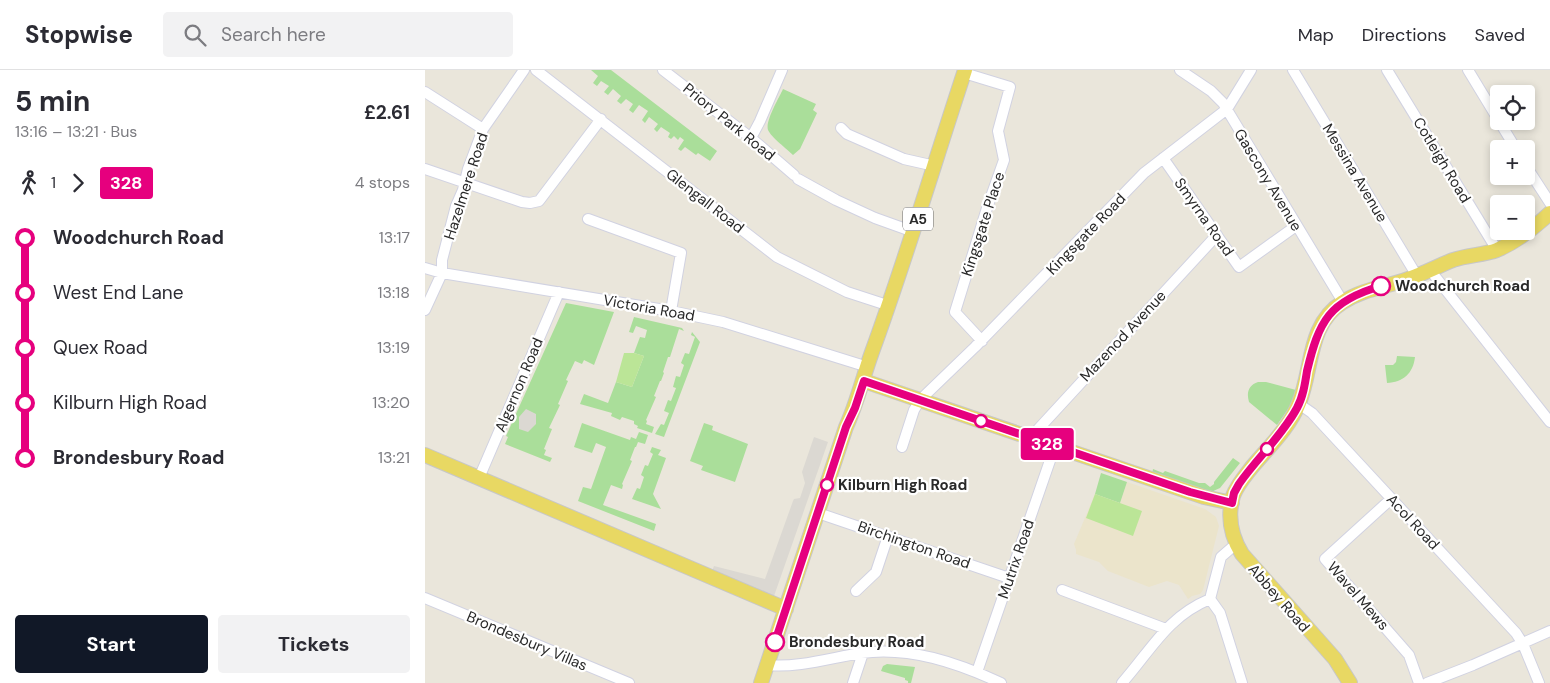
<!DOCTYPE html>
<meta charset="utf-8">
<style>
body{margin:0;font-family:"DM Sans",sans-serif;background:#f2f2f3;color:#2b2b33;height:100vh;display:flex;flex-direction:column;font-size:19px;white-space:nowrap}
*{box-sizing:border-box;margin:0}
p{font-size:16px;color:#7c7c81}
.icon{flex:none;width:28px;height:28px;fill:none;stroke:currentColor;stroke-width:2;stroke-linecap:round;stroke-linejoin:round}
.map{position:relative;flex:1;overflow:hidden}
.side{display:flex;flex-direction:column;background:#fff;width:425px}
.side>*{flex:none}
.badge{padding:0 10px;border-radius:4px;font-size:18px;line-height:32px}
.fabs{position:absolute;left:1065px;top:15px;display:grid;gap:10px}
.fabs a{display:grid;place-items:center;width:45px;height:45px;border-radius:5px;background:#fff;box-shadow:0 2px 8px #0003;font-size:25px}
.map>.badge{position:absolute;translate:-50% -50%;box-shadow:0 0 0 2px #fff}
.legs{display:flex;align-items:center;gap:8px;height:55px;padding:0 15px;font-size:16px}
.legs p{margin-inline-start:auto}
.overview{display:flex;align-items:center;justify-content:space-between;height:85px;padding:0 15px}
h1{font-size:28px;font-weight:700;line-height:38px}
.action{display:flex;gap:10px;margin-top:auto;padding:10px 15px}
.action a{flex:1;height:58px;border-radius:5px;background:#111827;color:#fff;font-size:20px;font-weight:700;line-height:58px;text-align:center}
.action a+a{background:#f2f2f3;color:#2b2b33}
ul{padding:0 15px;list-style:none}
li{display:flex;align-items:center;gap:18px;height:55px;font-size:19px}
li i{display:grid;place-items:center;width:8px;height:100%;margin:0 6px;background:currentColor}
li i::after{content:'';width:12px;height:12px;margin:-6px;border:4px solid;border-radius:50%;background:#fff}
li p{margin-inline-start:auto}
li:first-child i{background:linear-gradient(#0000 50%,currentColor 0)}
li:last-child i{background:linear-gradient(currentColor 50%,#0000 0)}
header{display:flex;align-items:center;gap:30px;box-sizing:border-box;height:70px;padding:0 25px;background:#fff;border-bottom:1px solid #e1e1e2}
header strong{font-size:24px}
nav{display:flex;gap:28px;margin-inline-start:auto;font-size:18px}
.search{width:350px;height:45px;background:#f2f2f3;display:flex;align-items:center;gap:12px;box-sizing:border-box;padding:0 18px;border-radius:5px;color:#7c7c81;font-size:19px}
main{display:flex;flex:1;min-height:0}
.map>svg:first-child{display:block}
</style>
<header>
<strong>Stopwise</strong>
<div class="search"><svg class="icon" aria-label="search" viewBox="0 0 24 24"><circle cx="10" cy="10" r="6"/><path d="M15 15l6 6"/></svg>Search here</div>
<nav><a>Map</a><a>Directions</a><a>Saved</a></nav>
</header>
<main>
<section class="side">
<div class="overview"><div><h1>5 min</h1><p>13:16 – 13:21 · Bus</p></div><b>£2.61</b></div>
<div class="legs"><svg class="icon" aria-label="walk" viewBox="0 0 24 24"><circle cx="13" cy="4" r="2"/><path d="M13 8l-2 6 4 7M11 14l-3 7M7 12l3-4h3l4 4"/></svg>1<svg class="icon" aria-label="forward" viewBox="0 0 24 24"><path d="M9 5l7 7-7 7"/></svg><b class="badge" style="background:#e6007e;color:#fff">328</b><p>4 stops</p></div>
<ul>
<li><i style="color:#e6007e"></i><b>Woodchurch Road</b><p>13:17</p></li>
<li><i style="color:#e6007e"></i><span>West End Lane</span><p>13:18</p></li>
<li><i style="color:#e6007e"></i><span>Quex Road</span><p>13:19</p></li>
<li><i style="color:#e6007e"></i><span>Kilburn High Road</span><p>13:20</p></li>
<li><i style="color:#e6007e"></i><b>Brondesbury Road</b><p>13:21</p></li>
</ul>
<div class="action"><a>Start</a><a>Tickets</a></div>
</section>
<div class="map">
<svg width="1125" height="613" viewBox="0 0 1125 613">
<rect width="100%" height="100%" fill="#eae6db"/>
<path fill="#ebe4cb" d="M 702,412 L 780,439 L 791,447 L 794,456 L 778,520 L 775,524 L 767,526 L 763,529 L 754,515 L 742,511 L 724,517 L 683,501 L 674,492 L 651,484 L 651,480 L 649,474 L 670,424 L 695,433 Z"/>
<path fill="#aade9a" d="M 166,0 L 186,0 L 292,81 L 285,91 L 273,83 L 271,85 L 260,77 L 256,81 L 253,79 L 259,70 L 255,67 L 253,70 L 249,66 L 246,69 L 243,67 L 245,63 L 236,57 L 232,62 L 229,59 L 233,54 L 224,47 L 220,53 L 217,50 L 223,41 L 214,35 L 208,43 L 204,40 L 208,34 L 201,29 L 196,34 L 192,31 L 196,26 L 188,19 L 183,25 L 179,22 L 184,16 L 176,11 L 172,16 L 168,13 L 173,6 Z
M 358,19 L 391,34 L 388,40 L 392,43 L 375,79 L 368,85 C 362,79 346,67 343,60 C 340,51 354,28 358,19 Z
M 141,233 L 189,242 L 169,295 L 159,290 L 157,294 L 150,291 L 141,310 L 143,311 L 133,334 L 135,335 L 124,358 L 127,359 L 119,379 L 121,380 L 119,385 L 127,388 L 125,392 L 80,374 L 83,367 L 81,366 Z
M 209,247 L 257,258 L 259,261 L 254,259 L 245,287 L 243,287 L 238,302 L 239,303 L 236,311 L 235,311 L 229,326 L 231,327 L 221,350 L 222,351 L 221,354 L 229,357 L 227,363 L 212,358 L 213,356 L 209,354 L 209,351 L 197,347 L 195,350 L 186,346 L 187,343 L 155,334 L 159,324 L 183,333 L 191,312 L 207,317 L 219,286 L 209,283 L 215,267 L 220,268 L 222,260 L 211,256 L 208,263 L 204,262 Z
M 267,262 L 275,272 L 239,367 L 230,364 L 236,354 L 239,355 L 244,343 L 239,341 L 243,330 L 246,331 L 251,318 L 248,317 L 251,306 L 255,307 L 259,295 L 256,293 L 260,283 L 264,284 L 270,267 L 266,265 Z
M 972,286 L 990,287 C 988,304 978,312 962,313 L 960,295 L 968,295 L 971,292 Z
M 833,312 L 841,312 L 871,320 L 868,332 L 852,355 L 824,332 C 821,322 824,315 833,312 Z
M 157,353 L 205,370 L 206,367 L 211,369 L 214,362 L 223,365 L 220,374 L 213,372 L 211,377 L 210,377 L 205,390 L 207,391 L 197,414 L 198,415 L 197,419 L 186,415 L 178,435 L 231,454 L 229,461 L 153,431 L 158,417 L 166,419 L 181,377 L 171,373 L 167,383 L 149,377 Z
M 279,353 L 288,356 L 287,360 L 323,374 L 310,412 L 276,400 L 278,396 L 265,391 Z
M 227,377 L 236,380 L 233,385 L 241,388 L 228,424 L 236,439 L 207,429 L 212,418 L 215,419 L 219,407 L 216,405 L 220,395 L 223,396 L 228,384 L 225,382 Z
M 808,388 L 815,393 L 795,418 L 786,422 L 727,404 L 728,399 L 738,403 L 740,401 L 774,413 L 780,413 L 785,417 L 789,414 L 789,412 Z
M 676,403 L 702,412 L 695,433 L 670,424 Z
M 462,594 L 490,597 L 486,613 L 483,613 L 483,611 L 480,610 L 480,608 L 456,601 L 458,596 Z"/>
<path fill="#bbe597" d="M 199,283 L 209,283 L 219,286 L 207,317 L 191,312 Z
M 670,424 L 717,441 L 708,466 L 661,448 Z"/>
<path fill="#dbd8d2" d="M 101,339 L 111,344 L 111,354 L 103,362 L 94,359 L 94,347 Z
M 389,367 L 403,372 L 349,526 L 287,501 L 289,496 L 340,509 L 368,431 L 369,429 L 375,428 L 380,413 L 377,402 Z"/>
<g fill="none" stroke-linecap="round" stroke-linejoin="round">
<defs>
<path id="minor" d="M 111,0 L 352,187 L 422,222 L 465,236
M 238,0 L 326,68 L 369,105
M 755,0 L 786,21 L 798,33 L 918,232
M 868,0 L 992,206
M 962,0 L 1072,180
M 1043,0 L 1074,51
M 539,3 L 585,17 L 573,61 L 579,90 L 562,138 L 530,242 L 557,271
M 0,22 L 58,59
M 1074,51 L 1091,79
M 416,58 L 422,64 L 479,89 L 510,96
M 326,68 L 335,51 L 357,0
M 738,88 L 814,197 L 871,156
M 1101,96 L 1125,133
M 0,99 L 97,132 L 105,133 L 114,131 L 176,49
M 373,109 L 411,130 L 450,148 L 489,162
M 163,149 L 256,183 L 246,241
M 0,198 L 17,203 L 246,241 L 298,252 L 443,297
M 1005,200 L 1125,352
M 0,240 L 17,203 L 17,190 L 31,136 L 38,120 L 43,99 L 58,59 L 99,0
M 874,334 L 887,343 L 1091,563 L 1098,574 L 1114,613
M 605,368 L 792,165
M 477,377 L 489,340 L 495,330 L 550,277 L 719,103 L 802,39 L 826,0
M 54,408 L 134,222
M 966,429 L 900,489 L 984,585 L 994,613
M 393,443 L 584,508
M 637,520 L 741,559
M 431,521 L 451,502 L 463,466
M 0,528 L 204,613
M 785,529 L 795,543 L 817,613
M 342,595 C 373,598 405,588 436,583 C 484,576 533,593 576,613
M 552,602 L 630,376
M 428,613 L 438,583
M 697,613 C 727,579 742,547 785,529 L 796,487 L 811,474
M 1002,613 L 1048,595 L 1125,561"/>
<path id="major" d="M 439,311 L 779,427 L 807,433
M 0,385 L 361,539
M 336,613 L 421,357 C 432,333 438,307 447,282 C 481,189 509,94 540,0
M 925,613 L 910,589 L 817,484 C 806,466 802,447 808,426 C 812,415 820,406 827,397 C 843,378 865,357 874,333 C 888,299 882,254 918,232 C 938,219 961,217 983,209 C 998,204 1013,196 1028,190 C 1042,185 1059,185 1072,180 C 1093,171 1109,158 1125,143"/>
</defs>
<use href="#minor" stroke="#d1d2e1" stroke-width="12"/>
<use href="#major" stroke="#c7c7c7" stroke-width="16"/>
<use href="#minor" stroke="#fff" stroke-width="10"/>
<use href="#major" stroke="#e8d863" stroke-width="14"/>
</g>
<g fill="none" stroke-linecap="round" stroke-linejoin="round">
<defs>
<path id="line-1" d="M 350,572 L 421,357 L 430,338 L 439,311 L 765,422 L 807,433 L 809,423 L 814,414 C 832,388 857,366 872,338 C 878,327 880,314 882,301 C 894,251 904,231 956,216"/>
</defs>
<use href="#line-1" stroke="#fff" stroke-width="11"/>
<use href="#line-1" stroke="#e6007e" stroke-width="8"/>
</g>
<g fill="#fff" stroke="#e6007e" stroke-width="2.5">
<circle cx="956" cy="216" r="9"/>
<circle cx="556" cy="351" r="6"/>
<circle cx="842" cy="379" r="6"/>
<circle cx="402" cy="415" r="6"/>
<circle cx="350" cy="572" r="9"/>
</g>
<g text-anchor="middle" stroke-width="4.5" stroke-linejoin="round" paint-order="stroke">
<rect fill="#fff" stroke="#696969" stroke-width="1" x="478" y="137.5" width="30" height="23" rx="4"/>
<g font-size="14" font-weight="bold" fill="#292929">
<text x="493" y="154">A5</text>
</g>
<g font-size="15" fill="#292929" stroke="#fff">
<text transform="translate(304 52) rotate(39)" y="5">Priory Park Road</text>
<text transform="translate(1017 90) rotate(59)" y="5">Cotleigh Road</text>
<text transform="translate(930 103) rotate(59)" y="5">Messina Avenue</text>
<text transform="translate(843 110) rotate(59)" y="5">Gascony Avenue</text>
<text transform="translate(41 116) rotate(-72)" y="5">Hazelmere Road</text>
<text transform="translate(280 131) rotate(38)" y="5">Glengall Road</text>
<text transform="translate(779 147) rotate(55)" y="5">Smyrna Road</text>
<text transform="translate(558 154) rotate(-72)" y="5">Kingsgate Place</text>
<text transform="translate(661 164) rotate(-46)" y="5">Kingsgate Road</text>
<text transform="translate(224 238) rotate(10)" y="5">Victoria Road</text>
<text transform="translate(698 266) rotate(-47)" y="5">Mazenod Avenue</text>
<text transform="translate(94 315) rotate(-67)" y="5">Algernon Road</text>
<text transform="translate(988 452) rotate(47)" y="5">Acol Road</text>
<text transform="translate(489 475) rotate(19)" y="5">Birchington Road</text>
<text transform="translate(591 489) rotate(-71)" y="5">Mutrix Road</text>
<text transform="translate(933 526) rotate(49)" y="5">Wavel Mews</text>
<text transform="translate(854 528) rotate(49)" y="5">Abbey Road</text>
<text transform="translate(102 571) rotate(23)" y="5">Brondesbury Villas</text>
</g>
<g font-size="15" font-weight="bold" fill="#292929" stroke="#fff" text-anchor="start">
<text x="970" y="221">Woodchurch Road</text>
<text x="413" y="420">Kilburn High Road</text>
<text x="364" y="577">Brondesbury Road</text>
</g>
</g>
</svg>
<div class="fabs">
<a><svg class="icon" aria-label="locate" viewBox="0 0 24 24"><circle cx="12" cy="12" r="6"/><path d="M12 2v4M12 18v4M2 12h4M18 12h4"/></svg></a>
<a>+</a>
<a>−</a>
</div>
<b class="badge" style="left:622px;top:374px;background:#e6007e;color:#fff">328</b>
</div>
</main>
